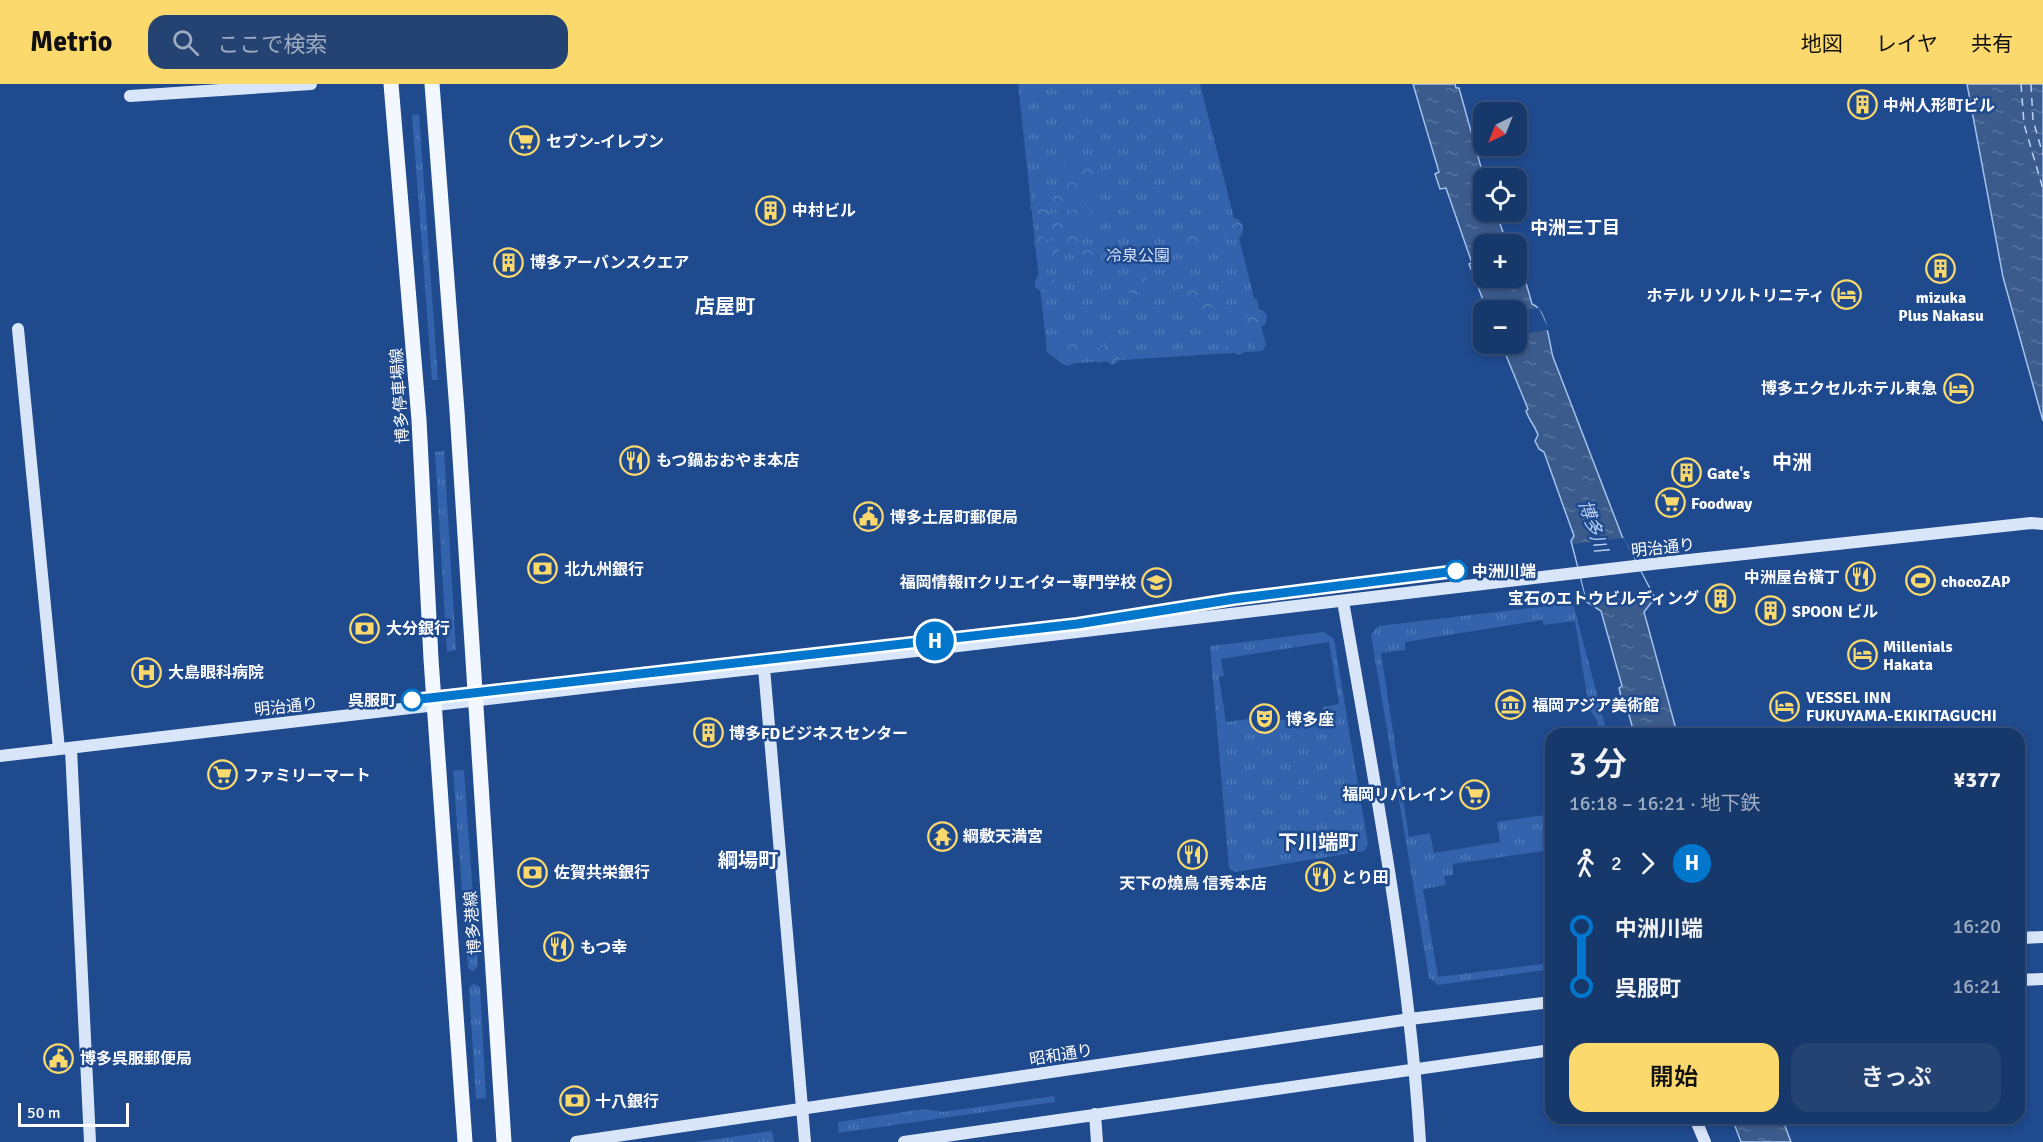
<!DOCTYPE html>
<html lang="ja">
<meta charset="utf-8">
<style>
body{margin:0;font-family:Signika,"Noto Sans JP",sans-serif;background:#244372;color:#f1f3f6;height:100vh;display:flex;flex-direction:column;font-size:22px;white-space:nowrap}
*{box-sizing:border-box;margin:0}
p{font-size:20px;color:#9eacc1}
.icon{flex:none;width:33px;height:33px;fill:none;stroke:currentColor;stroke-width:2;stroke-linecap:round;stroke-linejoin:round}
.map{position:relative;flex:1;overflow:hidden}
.panel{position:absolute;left:1545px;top:644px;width:480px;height:396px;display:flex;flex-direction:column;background:#17386a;border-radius:18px;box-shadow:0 3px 9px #0003,0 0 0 2px #36527e}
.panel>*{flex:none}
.badge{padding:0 12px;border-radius:20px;font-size:21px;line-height:39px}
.needle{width:39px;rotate:223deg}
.fabs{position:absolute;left:1473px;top:18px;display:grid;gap:12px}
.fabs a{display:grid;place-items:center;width:54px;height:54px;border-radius:12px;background:#17386a;box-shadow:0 3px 9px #0003,0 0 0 2px #36527e;font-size:30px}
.scale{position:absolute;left:18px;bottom:15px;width:111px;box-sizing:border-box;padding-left:6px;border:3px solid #fff;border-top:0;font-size:16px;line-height:21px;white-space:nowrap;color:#fff;-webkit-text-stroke:4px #1f4a8e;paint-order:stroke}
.map>.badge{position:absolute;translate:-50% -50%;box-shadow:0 0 0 3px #fff}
.legs{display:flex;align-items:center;gap:9px;height:66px;padding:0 24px;font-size:20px}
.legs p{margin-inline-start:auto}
.summary{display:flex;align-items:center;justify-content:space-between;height:102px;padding:0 24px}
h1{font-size:33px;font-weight:600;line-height:45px}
.action{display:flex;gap:12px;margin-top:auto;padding:12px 24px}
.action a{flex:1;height:69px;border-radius:18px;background:#fbd96d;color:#111;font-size:24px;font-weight:600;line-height:69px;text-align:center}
.action a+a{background:#244372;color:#f1f3f6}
ul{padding:0 24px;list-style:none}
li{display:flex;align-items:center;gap:21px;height:60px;font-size:22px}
li i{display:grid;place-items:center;width:9px;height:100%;margin:0 8px;background:currentColor}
li i::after{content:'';width:15px;height:15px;margin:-8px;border:4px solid;border-radius:50%;background:#17386a}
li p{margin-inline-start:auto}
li:first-child i{background:linear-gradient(#0000 50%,currentColor 0)}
li:last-child i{background:linear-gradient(currentColor 50%,#0000 0)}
header{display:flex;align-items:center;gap:36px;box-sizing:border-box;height:84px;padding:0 30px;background:#fbd96d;color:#111}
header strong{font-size:28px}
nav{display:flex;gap:33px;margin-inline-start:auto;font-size:21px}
.search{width:420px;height:54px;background:#244372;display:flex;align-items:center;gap:15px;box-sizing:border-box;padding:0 21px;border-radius:18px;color:#9eacc1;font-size:22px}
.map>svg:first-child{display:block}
</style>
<header>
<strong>Metrio</strong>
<div class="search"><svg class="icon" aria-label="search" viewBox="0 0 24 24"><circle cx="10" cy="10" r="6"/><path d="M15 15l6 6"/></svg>ここで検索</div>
<nav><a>地図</a><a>レイヤ</a><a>共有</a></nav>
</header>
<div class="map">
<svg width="2043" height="1058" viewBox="0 0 2043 1058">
<defs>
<pattern id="grass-tufts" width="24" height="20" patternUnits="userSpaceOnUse" patternTransform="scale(1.5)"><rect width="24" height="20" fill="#3263ac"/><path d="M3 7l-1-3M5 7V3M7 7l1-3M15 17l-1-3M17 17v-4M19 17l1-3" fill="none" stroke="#517ab8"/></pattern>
<pattern id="forest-crowns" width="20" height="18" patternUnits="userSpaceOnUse" patternTransform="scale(1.5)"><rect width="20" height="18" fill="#3263ac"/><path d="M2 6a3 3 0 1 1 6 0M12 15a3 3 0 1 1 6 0" fill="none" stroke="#517ab8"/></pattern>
<pattern id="water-ripples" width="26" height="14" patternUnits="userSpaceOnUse" patternTransform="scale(1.5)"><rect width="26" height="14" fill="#3c5b8d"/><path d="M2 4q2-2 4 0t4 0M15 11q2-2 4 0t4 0" fill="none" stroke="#59749e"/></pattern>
</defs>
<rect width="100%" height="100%" fill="#1f4a8e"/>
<path fill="url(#grass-tufts)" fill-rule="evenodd" d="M 1018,0 L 1200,0 L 1266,261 L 1262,267 L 1062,280 L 1047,268 Z
M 419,30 L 438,296 L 432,296 L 412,31 Z
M 444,367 L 456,566 L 447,568 L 435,368 Z
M 1573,519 L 1607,649 L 1600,649 L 1597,636 L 1589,625 L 1575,537 L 1544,541 L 1542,536 L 1405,558 L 1405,566 L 1381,569 L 1409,753 L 1430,749 L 1434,769 L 1500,758 L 1497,738 L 1551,730 L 1551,766 L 1453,780 L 1453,791 L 1444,792 L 1446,801 L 1423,805 L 1438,893 L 1551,879 L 1551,885 L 1438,901 L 1429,894 L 1371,551 L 1378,542 Z
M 1324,548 L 1334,555 L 1368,761 L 1364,767 L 1235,788 L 1229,784 L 1210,562 ZM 1329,558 L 1339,620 L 1323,623 L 1323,630 L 1250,641 L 1249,635 L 1226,638 L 1219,593 L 1224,592 L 1221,575 Z
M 464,686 L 478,883 L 473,887 L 468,884 L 453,687 Z
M 474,900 L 480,903 L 486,1014 L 476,1015 L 469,903 Z
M 1054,1012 L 1055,1018 L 839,1049 L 838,1038 L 924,1025 L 943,1028 Z
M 772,1047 L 774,1058 L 695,1058 Z"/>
<path fill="url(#forest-crowns)" d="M 1073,77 L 1080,80 L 1089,77 L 1098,81 L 1101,90 L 1097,98 C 1089,103 1082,101 1077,93 L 1068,93 L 1064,85 L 1065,81 Z
M 1068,97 L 1077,100 L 1081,109 L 1080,115 L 1089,118 L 1092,126 C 1090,134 1084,137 1076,134 L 1074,142 C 1082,148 1081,156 1075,163 L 1066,165 L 1060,164 L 1057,171 L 1048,173 L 1047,177 L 1041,179 L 1038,178 L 1036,172 L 1043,166 L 1035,163 L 1034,156 L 1040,152 L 1043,153 L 1047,157 L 1054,157 L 1054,149 L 1046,143 L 1046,134 L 1053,129 L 1059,129 L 1066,126 L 1072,127 L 1073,122 L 1062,120 L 1054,124 L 1050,122 L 1046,129 L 1037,130 L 1030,125 L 1031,116 L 1038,111 L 1047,114 L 1052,108 L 1056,107 L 1059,102 Z
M1221 145a11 11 0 1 1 22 0a11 11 0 1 1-22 0Z
M1181 156a14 14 0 1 1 28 0a14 14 0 1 1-28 0Z
M1076 173a11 11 0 1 1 22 0a11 11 0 1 1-22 0Z
M1124 199a12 12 0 1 1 24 0a12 12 0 1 1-24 0Z
M 1046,189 L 1053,196 L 1059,196 L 1062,199 L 1062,207 L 1055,210 L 1049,207 L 1042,208 L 1035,203 C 1034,195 1037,190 1046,189 Z
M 1195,196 L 1201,202 L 1202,207 L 1210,209 L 1213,213 L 1213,222 L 1206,227 L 1197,225 L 1193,219 L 1190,221 L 1182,222 L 1177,215 C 1177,207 1186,197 1195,196 Z
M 1250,213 L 1257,216 L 1259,225 L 1264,227 L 1267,231 L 1266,239 L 1263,242 L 1249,243 L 1243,238 L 1243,235 L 1248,229 L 1243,223 L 1243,219 Z
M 1229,251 C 1240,252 1253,253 1246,267 L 1239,271 L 1226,265 L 1224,257 Z
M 1074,256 L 1083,259 L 1087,269 L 1081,277 L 1066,282 L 1059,274 L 1057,268 L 1058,265 C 1064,262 1068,258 1074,256 Z
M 1107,259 L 1111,259 L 1115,264 L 1121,266 L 1121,273 L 1115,280 L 1112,281 L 1106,277 L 1098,279 L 1092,272 L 1095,265 L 1103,263 Z"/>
<path fill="url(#water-ripples)" stroke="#a1c1ee" stroke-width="1.5" d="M 1413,0 L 1455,0 L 1456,4 L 1459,4 L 1484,94 L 1484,128 L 1496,128 L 1507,160 L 1484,160 L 1484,194 L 1516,194 L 1517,184 L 1520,193 L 1526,199 L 1532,220 C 1547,225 1549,259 1553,273 L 1622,452 L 1654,512 L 1655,518 L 1651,519 L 1644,528 L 1677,649 L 1683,649 L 1634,649 L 1626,620 L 1623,621 L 1619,604 L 1622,602 L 1601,527 L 1587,518 L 1571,457 L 1574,452 L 1544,368 L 1539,365 L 1535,357 L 1538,351 C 1535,342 1529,336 1526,327 L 1528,325 L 1503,264 L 1497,260 L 1516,260 L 1516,226 L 1487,226 L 1469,180 L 1472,179 L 1446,104 L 1440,105 L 1435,90 L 1439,88 Z
M 1967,0 L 2043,0 L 2043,337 L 2003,193 Z
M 1732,1034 L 1782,1034 L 1791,1058 L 1741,1058 Z"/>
<path fill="#1f4a8e" d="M 1539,224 L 1549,246 L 1517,251 L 1517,227 Z
M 1624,454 L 1652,511 L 1587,518 L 1573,460 Z"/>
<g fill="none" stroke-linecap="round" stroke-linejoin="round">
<path stroke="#b9d1f4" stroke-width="1.5" stroke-dasharray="8 6" stroke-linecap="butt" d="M 2021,0 L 2024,40 L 2043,105
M 2031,0 L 2033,36 L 2043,71"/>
<path stroke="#d9e6f9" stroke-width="12" d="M 130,12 L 311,0
M 18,245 L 59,665
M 1343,517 C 1374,696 1409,876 1420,1058
M 764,584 L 805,1058
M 71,665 L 90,1058
M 0,672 L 633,598 L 916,567 L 1652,480 L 2031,439 L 2043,440
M 2019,854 L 2043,853
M 2019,896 L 2043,895
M 1095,1030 L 1097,1058
M 1695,1034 L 1705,1058
M 576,1058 L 1410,935 L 1551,918
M 904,1058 L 1551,966"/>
<path stroke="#f3f7ff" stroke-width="15" d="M 391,0 L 419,336 L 431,575 L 465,1058
M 432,0 L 457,327 L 504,1058"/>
</g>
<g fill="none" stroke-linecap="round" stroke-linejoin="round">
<defs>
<path id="line-1" d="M 412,616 L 1077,540 L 1234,515 L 1456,487"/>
</defs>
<use href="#line-1" stroke="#fff" stroke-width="14"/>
<use href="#line-1" stroke="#07c" stroke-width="9"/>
</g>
<defs>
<symbol id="building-ring" viewBox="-11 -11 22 22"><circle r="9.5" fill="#1f4a8e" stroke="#fbd96d" stroke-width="1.5"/><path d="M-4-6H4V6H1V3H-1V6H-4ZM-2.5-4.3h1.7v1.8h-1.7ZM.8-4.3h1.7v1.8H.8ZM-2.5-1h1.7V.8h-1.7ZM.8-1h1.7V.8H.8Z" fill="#fbd96d"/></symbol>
<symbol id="supermarket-ring" viewBox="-11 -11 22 22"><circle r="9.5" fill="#1f4a8e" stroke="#fbd96d" stroke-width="1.5"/><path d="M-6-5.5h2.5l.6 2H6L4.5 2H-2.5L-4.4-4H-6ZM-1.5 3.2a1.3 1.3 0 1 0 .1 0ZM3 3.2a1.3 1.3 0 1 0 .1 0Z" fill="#fbd96d"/></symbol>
<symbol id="hotel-ring" viewBox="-11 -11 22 22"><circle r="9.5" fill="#1f4a8e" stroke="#fbd96d" stroke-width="1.5"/><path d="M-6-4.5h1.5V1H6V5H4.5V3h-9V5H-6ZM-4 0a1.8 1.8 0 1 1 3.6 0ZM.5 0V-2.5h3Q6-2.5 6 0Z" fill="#fbd96d"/></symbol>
<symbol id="restaurant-ring" viewBox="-11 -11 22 22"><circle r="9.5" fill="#1f4a8e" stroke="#fbd96d" stroke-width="1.5"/><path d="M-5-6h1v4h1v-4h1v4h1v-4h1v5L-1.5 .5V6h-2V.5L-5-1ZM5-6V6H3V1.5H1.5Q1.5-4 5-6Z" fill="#fbd96d"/></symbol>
<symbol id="civic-ring" viewBox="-11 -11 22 22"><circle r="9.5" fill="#1f4a8e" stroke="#fbd96d" stroke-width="1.5"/><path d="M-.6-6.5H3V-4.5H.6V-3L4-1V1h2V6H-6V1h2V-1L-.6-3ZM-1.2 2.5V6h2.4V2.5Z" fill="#fbd96d"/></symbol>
<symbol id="bank-ring" viewBox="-11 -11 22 22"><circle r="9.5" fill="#1f4a8e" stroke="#fbd96d" stroke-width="1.5"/><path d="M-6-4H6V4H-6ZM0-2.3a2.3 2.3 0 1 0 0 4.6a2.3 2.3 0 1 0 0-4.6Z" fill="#fbd96d"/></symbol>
<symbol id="stadium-ring" viewBox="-11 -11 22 22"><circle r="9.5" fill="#1f4a8e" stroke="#fbd96d" stroke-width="1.5"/><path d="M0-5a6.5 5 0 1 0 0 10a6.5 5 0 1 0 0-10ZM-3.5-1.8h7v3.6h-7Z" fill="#fbd96d"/></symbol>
<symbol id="university-ring" viewBox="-11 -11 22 22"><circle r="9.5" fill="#1f4a8e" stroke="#fbd96d" stroke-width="1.5"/><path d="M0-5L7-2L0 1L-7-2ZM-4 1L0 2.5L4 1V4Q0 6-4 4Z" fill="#fbd96d"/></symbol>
<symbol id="hospital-ring" viewBox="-11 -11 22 22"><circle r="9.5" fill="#1f4a8e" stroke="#fbd96d" stroke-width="1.5"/><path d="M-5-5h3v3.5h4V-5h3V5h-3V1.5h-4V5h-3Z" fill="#fbd96d"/></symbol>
<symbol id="museum-ring" viewBox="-11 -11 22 22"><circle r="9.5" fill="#1f4a8e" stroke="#fbd96d" stroke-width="1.5"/><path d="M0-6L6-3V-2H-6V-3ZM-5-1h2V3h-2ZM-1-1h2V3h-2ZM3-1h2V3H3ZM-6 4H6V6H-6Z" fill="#fbd96d"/></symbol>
<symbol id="theatre-ring" viewBox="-11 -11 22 22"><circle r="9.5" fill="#1f4a8e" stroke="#fbd96d" stroke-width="1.5"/><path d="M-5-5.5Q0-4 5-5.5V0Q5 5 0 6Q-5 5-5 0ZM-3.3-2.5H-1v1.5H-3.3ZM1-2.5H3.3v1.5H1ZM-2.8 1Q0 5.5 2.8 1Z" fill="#fbd96d"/></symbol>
<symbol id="temple-ring" viewBox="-11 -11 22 22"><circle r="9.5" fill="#1f4a8e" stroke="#fbd96d" stroke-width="1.5"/><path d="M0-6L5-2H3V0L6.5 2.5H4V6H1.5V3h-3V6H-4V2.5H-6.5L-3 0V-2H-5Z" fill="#fbd96d"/></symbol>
</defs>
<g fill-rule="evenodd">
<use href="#building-ring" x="1846" y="4" width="33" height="33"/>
<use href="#supermarket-ring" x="508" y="40" width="33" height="33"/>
<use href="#building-ring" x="754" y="110" width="33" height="33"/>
<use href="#building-ring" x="492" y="162" width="33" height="33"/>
<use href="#building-ring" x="1924" y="168" width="33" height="33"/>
<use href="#hotel-ring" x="1830" y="194" width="33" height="33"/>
<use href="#hotel-ring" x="1942" y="288" width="33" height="33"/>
<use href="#restaurant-ring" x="618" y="360" width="33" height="33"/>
<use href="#building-ring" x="1670" y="372" width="33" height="33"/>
<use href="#supermarket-ring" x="1654" y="402" width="33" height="33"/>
<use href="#civic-ring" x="852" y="416" width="33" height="33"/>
<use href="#bank-ring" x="526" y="468" width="33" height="33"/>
<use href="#restaurant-ring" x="1844" y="476" width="33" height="33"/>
<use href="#stadium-ring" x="1904" y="480" width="33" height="33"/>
<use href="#university-ring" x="1140" y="482" width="33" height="33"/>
<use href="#building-ring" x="1704" y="498" width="33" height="33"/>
<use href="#building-ring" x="1754" y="510" width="33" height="33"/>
<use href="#bank-ring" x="348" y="528" width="33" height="33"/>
<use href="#hotel-ring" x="1846" y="554" width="33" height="33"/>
<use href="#hospital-ring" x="130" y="572" width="33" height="33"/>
<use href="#museum-ring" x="1494" y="604" width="33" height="33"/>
<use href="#hotel-ring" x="1768" y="606" width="33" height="33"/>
<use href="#theatre-ring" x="1248" y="618" width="33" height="33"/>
<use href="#building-ring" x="692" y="632" width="33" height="33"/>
<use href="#supermarket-ring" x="206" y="674" width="33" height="33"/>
<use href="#supermarket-ring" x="1458" y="694" width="33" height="33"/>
<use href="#temple-ring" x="926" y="736" width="33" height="33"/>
<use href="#restaurant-ring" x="1176" y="754" width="33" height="33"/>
<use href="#bank-ring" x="516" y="772" width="33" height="33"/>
<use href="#restaurant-ring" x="1304" y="776" width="33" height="33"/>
<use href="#restaurant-ring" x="542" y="846" width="33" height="33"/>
<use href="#civic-ring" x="42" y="958" width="33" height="33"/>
<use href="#bank-ring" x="558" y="1000" width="33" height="33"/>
</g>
<g fill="#fff" stroke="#07c" stroke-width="3">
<circle cx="1456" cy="487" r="10"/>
<circle cx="412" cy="616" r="10"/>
</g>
<g text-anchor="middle" stroke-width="5" stroke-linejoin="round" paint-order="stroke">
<g font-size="16" font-weight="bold" fill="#fff" stroke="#1f4a8e" text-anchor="start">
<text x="1883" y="27">中州人形町ビル</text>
<text x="546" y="63">セブン-イレブン</text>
<text x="792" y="132">中村ビル</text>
<text x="530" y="184">博多アーバンスクエア</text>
<text x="1825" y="217" text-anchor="end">ホテル リソルトリニティ</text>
<text x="1941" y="219" text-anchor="middle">mizuka<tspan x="1941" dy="18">Plus Nakasu</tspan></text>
<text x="1937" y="310" text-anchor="end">博多エクセルホテル東急</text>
<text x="656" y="382">もつ鍋おおやま本店</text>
<text x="1707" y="395">Gate's</text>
<text x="1691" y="425">Foodway</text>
<text x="890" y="439">博多土居町郵便局</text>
<text x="564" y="491">北九州銀行</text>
<text x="1840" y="499" text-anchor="end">中洲屋台橫丁</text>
<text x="1941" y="503">chocoZAP</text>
<text x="1136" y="504" text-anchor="end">福岡情報ITクリエイター専門学校</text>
<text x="1699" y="520" text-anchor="end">宝石のエトウビルディング</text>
<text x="1792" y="533">SPOON ビル</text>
<text x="386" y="550">大分銀行</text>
<text x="1883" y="568">Millenials<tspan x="1883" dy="18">Hakata</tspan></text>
<text x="168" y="594">大島眼科病院</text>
<text x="1806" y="619">VESSEL INN<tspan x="1806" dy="18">FUKUYAMA-EKIKITAGUCHI</tspan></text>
<text x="1532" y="627">福岡アジア美術館</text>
<text x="1286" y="641">博多座</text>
<text x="729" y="655">博多FDビジネスセンター</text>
<text x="243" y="697">ファミリーマート</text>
<text x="1454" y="716" text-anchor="end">福岡リバレイン</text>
<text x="963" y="758">綱敷天満宮</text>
<text x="554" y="794">佐賀共栄銀行</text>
<text x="1341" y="799">とり田</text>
<text x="1193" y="805" text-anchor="middle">天下の燒鳥 信秀本店</text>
<text x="580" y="869">もつ幸</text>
<text x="80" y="980">博多呉服郵便局</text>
<text x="595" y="1023">十八銀行</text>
</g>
<g font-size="16" fill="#d3e2f9" stroke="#1f4a8e">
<text x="1138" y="177">冷泉公園</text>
</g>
<g font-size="16" fill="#fff" stroke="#1f4a8e">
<text transform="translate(399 312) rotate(-94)" y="6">博多停車場線</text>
<text transform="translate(1663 463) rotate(-6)" y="6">明治通り</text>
<text transform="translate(286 622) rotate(-6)" y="6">明治通り</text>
<text transform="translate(472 839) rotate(-94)" y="6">博多港線</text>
<text transform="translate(1061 970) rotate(-9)" y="6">昭和通り</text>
</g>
<g font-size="16" font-weight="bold" fill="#fff" stroke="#1f4a8e" text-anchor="start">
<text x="1472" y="493">中洲川端</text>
<text x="396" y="622" text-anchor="end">呉服町</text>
</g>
<g font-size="18" font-weight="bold" fill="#fff" stroke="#1f4a8e">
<text x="1575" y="150">中洲三丁目</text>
</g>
<g font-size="18" font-style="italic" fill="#b9d1f4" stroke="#1f4a8e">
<text transform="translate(1593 442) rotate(71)" y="6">博多川</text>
</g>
<g font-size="20" font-weight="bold" fill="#fff" stroke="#1f4a8e">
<text x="725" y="229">店屋町</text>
<text x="1792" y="385">中洲</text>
<text x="1318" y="765">下川端町</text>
<text x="748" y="783">綱場町</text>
</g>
</g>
</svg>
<div class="fabs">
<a><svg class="needle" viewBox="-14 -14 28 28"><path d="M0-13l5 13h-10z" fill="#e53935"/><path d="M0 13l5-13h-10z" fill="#9eacc1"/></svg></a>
<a><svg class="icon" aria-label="locate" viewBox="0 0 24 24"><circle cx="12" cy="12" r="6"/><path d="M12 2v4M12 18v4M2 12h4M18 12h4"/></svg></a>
<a>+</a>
<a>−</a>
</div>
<div class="scale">50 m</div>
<b class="badge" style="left:935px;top:557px;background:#07c;color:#fff">H</b>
<section class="panel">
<div class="summary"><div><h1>3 分</h1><p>16:18 – 16:21 · 地下鉄</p></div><b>¥377</b></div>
<div class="legs"><svg class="icon" aria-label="walk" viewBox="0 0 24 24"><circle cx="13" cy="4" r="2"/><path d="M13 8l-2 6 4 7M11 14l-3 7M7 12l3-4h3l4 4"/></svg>2<svg class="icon" aria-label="forward" viewBox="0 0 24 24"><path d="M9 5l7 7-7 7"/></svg><b class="badge" style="background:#07c;color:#fff">H</b></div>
<ul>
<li><i style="color:#07c"></i><b>中洲川端</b><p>16:20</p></li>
<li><i style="color:#07c"></i><b>呉服町</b><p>16:21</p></li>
</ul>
<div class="action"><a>開始</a><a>きっぷ</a></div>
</section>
</div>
